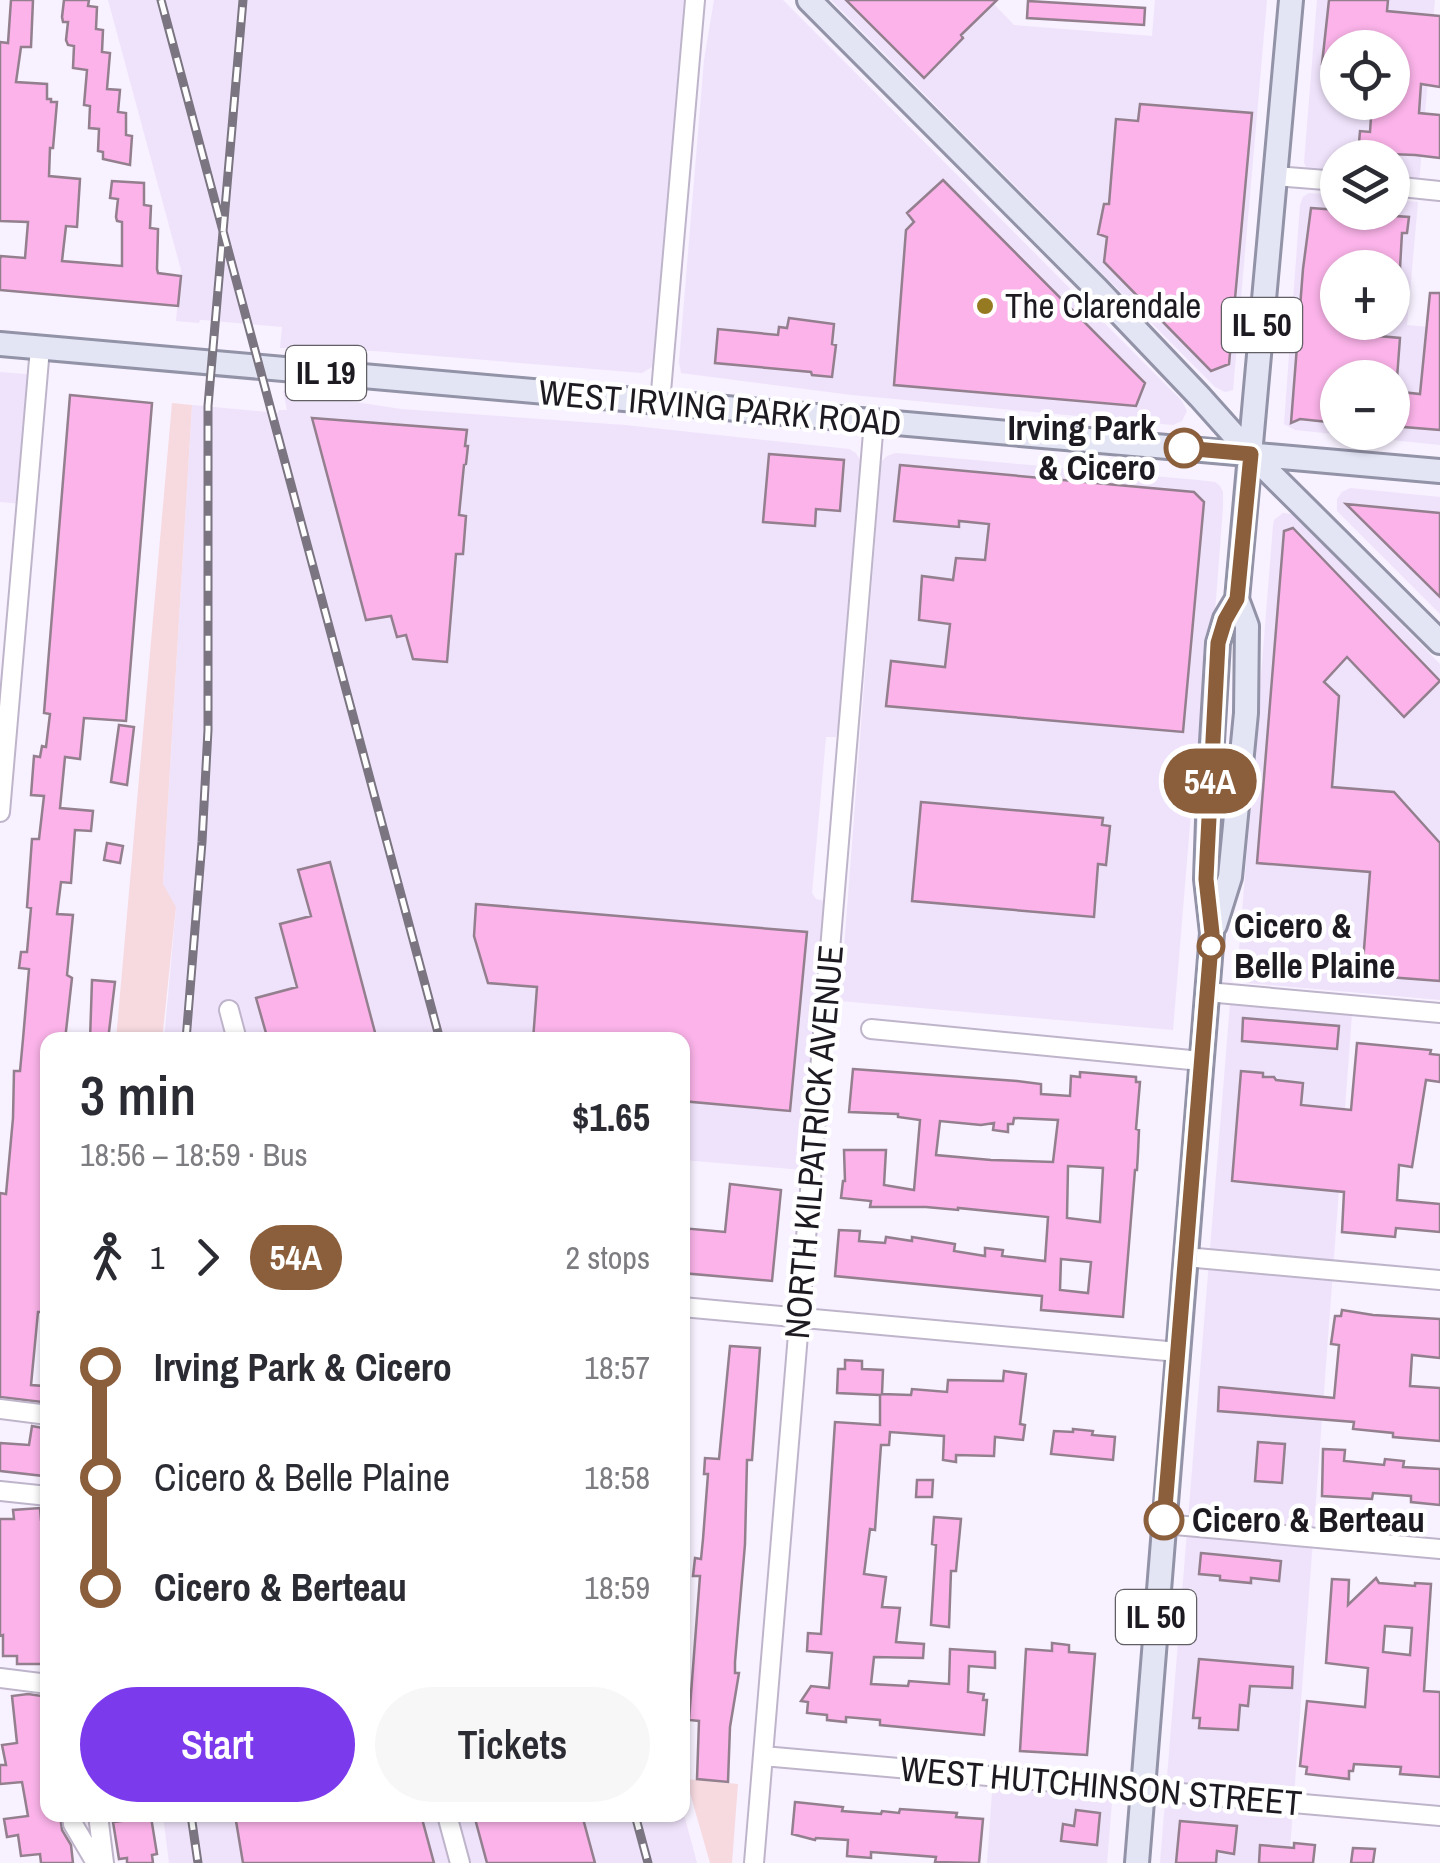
<!DOCTYPE html>
<meta charset="utf-8">
<style>
body{margin:0;font-family:"Archivo Narrow",sans-serif;background:#f7f7f7;color:#2b2b33;height:100vh;display:flex;flex-direction:column;font-size:38px;white-space:nowrap}
*{box-sizing:border-box;margin:0}
p{font-size:32px;color:#7c7c81}
.icon{flex:none;width:55px;height:55px;fill:none;stroke:currentColor;stroke-width:2;stroke-linecap:round;stroke-linejoin:round}
.map{position:relative;flex:1;overflow:hidden}
.drawer{position:absolute;left:40px;top:1032px;width:650px;height:790px;display:flex;flex-direction:column;background:#fff;border-radius:20px;box-shadow:0 2px 8px #0004}
.drawer>*{flex:none}
.badge{padding:0 20px;border-radius:32px;font-size:35px;line-height:65px}
.buttons{position:absolute;left:1320px;top:30px;display:grid;gap:20px}
.buttons a{display:grid;place-items:center;width:90px;height:90px;border-radius:50%;background:#fff;box-shadow:0 2px 8px #0004;font-size:50px}
.map>.badge{position:absolute;translate:-50% -50%;box-shadow:0 0 0 5px #fff}
.legs{display:flex;align-items:center;gap:15px;height:110px;padding:0 40px;font-size:32px}
.legs p{margin-inline-start:auto}
.head{display:flex;align-items:center;justify-content:space-between;height:170px;padding:0 40px}
h1{font-size:55px;font-weight:600;line-height:75px}
.action{display:flex;gap:20px;margin-top:auto;padding:20px 40px}
.action a{flex:1;height:115px;border-radius:60px;background:#7c3aed;color:#fff;font-size:40px;font-weight:600;line-height:115px;text-align:center}
.action a+a{background:#f7f7f7;color:#2b2b33}
ul{padding:0 40px;list-style:none}
li{display:flex;align-items:center;gap:35px;height:110px;font-size:38px}
li i{display:grid;place-items:center;width:15px;height:100%;margin:0 12px;background:currentColor}
li i::after{content:'';width:25px;height:25px;margin:-12px;border:8px solid;border-radius:50%;background:#fff}
li p{margin-inline-start:auto}
li:first-child i{background:linear-gradient(#0000 50%,currentColor 0)}
li:last-child i{background:linear-gradient(currentColor 50%,#0000 0)}
.map>svg:first-child{display:block}
</style>
<div class="map">
<svg width="1440" height="1863" viewBox="0 0 1440 1863">
<rect width="100%" height="100%" fill="#f8f1ff"/>
<path fill="#efe3fb" fill-rule="evenodd" d="M 108,0 L 688,0 L 654,366 L 642,373 L 375,351 L 280,348 L 282,327 L 203,320 L 200,320 L 199,323 L 176,321 L 181,270 Z
M 714,0 L 783,0 L 1182,401 L 1187,411 L 1182,421 L 1173,425 L 852,395 L 681,373 L 679,362 L 704,60 Z
M 831,0 L 990,0 L 1014,25 L 1152,36 L 1155,0 L 1267,0 L 1233,390 L 1225,392 L 1215,387 Z
M 1317,0 L 1435,0 L 1419,182 L 1393,180 L 1392,158 L 1338,158 L 1337,174 L 1311,172 L 1307,169 L 1304,163 ZM 1338,48 L 1392,48 L 1392,102 L 1338,102 Z
M 1309,193 L 1337,195 L 1338,212 L 1392,212 L 1393,200 L 1418,202 L 1407,325 L 1440,328 L 1440,445 L 1295,430 L 1284,424 L 1300,205 L 1303,197 ZM 1338,268 L 1392,268 L 1392,322 L 1338,322 ZM 1338,378 L 1392,378 L 1392,432 L 1338,432 Z
M 0,372 L 37,375 L 24,504 L 0,502 Z
M 283,391 L 401,409 L 625,425 L 849,449 L 856,453 L 860,460 L 859,477 L 843,701 L 836,737 L 826,737 L 812,893 L 816,899 L 825,901 L 803,1170 L 683,1160 L 682,1040 L 164,1040 L 176,908 L 163,885 L 192,405 L 278,413 L 279,410 L 287,410 Z
M 896,453 L 1198,480 L 1215,482 L 1220,486 L 1223,492 L 1223,507 L 1203,770 L 1193,788 L 1173,1030 L 840,1001 L 881,462 L 887,456 Z
M 1350,488 L 1440,497 L 1440,614 L 1337,511 L 1337,499 L 1342,492 Z
M 1283,513 L 1292,514 L 1301,522 L 1440,664 L 1440,1000 L 1246,983 L 1241,981 L 1237,975 L 1273,526 L 1274,520 Z
M 1230,1004 L 1352,1014 L 1289,1863 L 1160,1863 Z
M 993,1779 L 1113,1789 L 1107,1863 L 987,1863 Z
M 683,1811 L 697,1863 L 169,1863 L 163,1815 L 682,1815 Z"/>
<path fill="#f6dae0" d="M 172,403 L 192,405 L 163,884 L 176,907 L 162,1040 L 116,1040 Z
M 686,1779 L 738,1784 L 732,1863 L 710,1863 Z"/>
<path fill="#fbb3e9" stroke="#937f8e" stroke-width="2.5" fill-rule="evenodd" d="M 11,0 L 33,0 L 31,47 L 21,47 L 16,82 L 47,84 L 47,99 L 51,99 L 51,102 L 57,102 L 53,148 L 50,148 L 49,176 L 80,179 L 77,227 L 66,226 L 62,261 L 122,266 L 122,222 L 117,221 L 116,217 L 118,199 L 110,198 L 112,181 L 144,183 L 144,205 L 151,206 L 150,228 L 158,229 L 157,269 L 158,273 L 181,276 L 178,306 L 0,290 L 0,259 L 1,256 L 25,258 L 28,222 L 0,221 L 0,42 L 8,43 Z
M 64,0 L 89,0 L 88,6 L 97,7 L 96,29 L 103,30 L 102,52 L 110,53 L 107,89 L 120,90 L 118,112 L 126,113 L 126,135 L 132,136 L 130,165 L 103,159 L 103,152 L 98,151 L 99,129 L 89,128 L 90,106 L 84,105 L 87,70 L 73,68 L 74,46 L 68,45 L 66,40 L 68,22 L 63,22 L 62,17 Z
M 846,0 L 997,0 L 961,35 L 963,38 L 924,78 Z
M 1329,0 L 1388,0 L 1387,11 L 1440,16 L 1440,87 L 1421,84 L 1419,113 L 1440,115 L 1440,158 L 1415,155 L 1390,154 L 1389,158 L 1358,155 L 1360,131 L 1370,132 L 1372,102 L 1392,102 L 1392,48 L 1338,46 L 1338,66 L 1322,64 Z
M 1028,1 L 1145,8 L 1144,25 L 1027,18 Z
M 1140,104 L 1252,113 L 1229,364 L 1211,371 L 1104,262 L 1107,237 L 1098,234 L 1104,204 L 1109,204 L 1116,119 L 1138,121 Z
M 943,180 L 1145,383 L 1136,406 L 894,385 L 906,230 L 914,222 L 907,213 Z
M 1311,208 L 1338,210 L 1338,212 L 1409,217 L 1407,233 L 1402,233 L 1400,268 L 1338,268 L 1338,322 L 1379,322 L 1379,336 L 1400,338 L 1397,378 L 1338,378 L 1338,423 L 1300,419 L 1291,423 L 1303,269 Z
M 1430,293 L 1440,293 L 1440,430 L 1392,426 L 1392,391 L 1420,394 Z
M 789,318 L 834,324 L 832,344 L 836,345 L 832,377 L 812,375 L 811,372 L 715,363 L 718,329 L 778,335 L 779,327 L 787,328 Z
M 70,395 L 152,403 L 126,721 L 84,718 L 80,759 L 65,757 L 60,808 L 93,811 L 91,831 L 75,830 L 71,883 L 61,882 L 57,914 L 73,915 L 67,975 L 72,978 L 65,1040 L 48,1040 L 48,1312 L 38,1312 L 31,1385 L 44,1386 L 42,1402 L 0,1397 L 0,1193 L 6,1194 L 13,1118 L 14,1071 L 20,1071 L 23,1039 L 29,969 L 19,968 L 21,952 L 27,952 L 31,908 L 27,907 L 32,839 L 39,839 L 44,796 L 31,795 L 34,756 L 40,757 L 42,746 L 46,747 L 50,714 L 44,713 Z
M 312,418 L 467,430 L 465,446 L 468,446 L 466,464 L 464,465 L 459,515 L 466,516 L 463,554 L 456,554 L 447,662 L 413,659 L 406,635 L 397,637 L 391,616 L 366,620 Z
M 769,454 L 844,460 L 840,511 L 816,509 L 815,526 L 763,522 Z
M 900,465 L 1194,492 L 1204,502 L 1183,732 L 886,706 L 891,661 L 945,667 L 950,624 L 919,620 L 922,576 L 953,580 L 956,558 L 985,560 L 989,524 L 959,521 L 959,527 L 894,521 Z
M 1346,504 L 1440,513 L 1440,597 Z
M 1293,528 L 1440,681 L 1404,717 L 1347,657 L 1324,682 L 1339,696 L 1332,787 L 1394,792 L 1440,843 L 1440,981 L 1362,975 L 1370,872 L 1257,863 L 1284,531 Z
M 119,725 L 134,727 L 127,785 L 111,782 Z
M 921,802 L 1103,818 L 1102,825 L 1110,826 L 1106,865 L 1098,864 L 1094,917 L 912,901 Z
M 107,843 L 123,846 L 120,863 L 104,860 Z
M 330,862 L 377,1040 L 268,1040 L 256,998 L 297,987 L 280,924 L 311,916 L 298,870 Z
M 476,904 L 807,932 L 790,1111 L 682,1101 L 682,1040 L 533,1040 L 537,987 L 488,983 L 474,936 Z
M 92,980 L 115,982 L 108,1040 L 90,1040 Z
M 1243,1018 L 1339,1026 L 1337,1049 L 1242,1041 Z
M 1357,1043 L 1431,1050 L 1430,1054 L 1440,1055 L 1440,1082 L 1426,1080 L 1412,1167 L 1399,1165 L 1397,1200 L 1440,1204 L 1440,1232 L 1396,1228 L 1395,1237 L 1342,1232 L 1344,1192 L 1232,1181 L 1241,1071 L 1263,1073 L 1263,1077 L 1274,1077 L 1276,1080 L 1303,1083 L 1301,1105 L 1351,1110 Z
M 853,1069 L 1017,1081 L 1041,1084 L 1041,1094 L 1070,1096 L 1071,1076 L 1080,1077 L 1080,1072 L 1136,1077 L 1136,1082 L 1140,1082 L 1136,1129 L 1139,1130 L 1138,1153 L 1137,1170 L 1135,1170 L 1123,1317 L 1041,1310 L 1042,1296 L 835,1276 L 839,1230 L 860,1231 L 859,1241 L 885,1243 L 886,1237 L 912,1241 L 912,1237 L 955,1244 L 954,1251 L 985,1256 L 985,1248 L 1003,1250 L 1002,1256 L 1045,1261 L 1048,1217 L 958,1208 L 958,1210 L 926,1207 L 870,1207 L 871,1201 L 841,1198 L 843,1181 L 845,1181 L 844,1150 L 886,1150 L 884,1185 L 914,1190 L 920,1120 L 898,1117 L 898,1114 L 849,1112 ZM 1014,1118 L 1058,1120 L 1053,1162 L 991,1160 L 936,1155 L 940,1121 L 981,1125 L 994,1123 L 993,1130 L 1008,1132 L 1008,1124 L 1013,1124 ZM 1068,1166 L 1103,1168 L 1100,1222 L 1067,1218 ZM 1061,1259 L 1091,1262 L 1088,1293 L 1060,1290 Z
M 730,1184 L 781,1190 L 772,1281 L 682,1273 L 682,1228 L 725,1232 Z
M 1342,1310 L 1373,1315 L 1440,1319 L 1440,1358 L 1412,1355 L 1410,1386 L 1440,1388 L 1440,1441 L 1393,1437 L 1393,1433 L 1353,1429 L 1354,1422 L 1218,1411 L 1219,1387 L 1334,1398 L 1339,1345 L 1331,1344 L 1335,1316 L 1341,1316 Z
M 730,1346 L 760,1348 L 752,1460 L 747,1460 L 745,1544 L 735,1662 L 735,1673 L 739,1673 L 730,1727 L 728,1782 L 697,1779 L 699,1721 L 689,1720 L 700,1576 L 693,1576 L 695,1558 L 701,1559 L 703,1539 L 708,1474 L 704,1474 L 705,1458 L 719,1459 Z
M 845,1360 L 862,1361 L 862,1369 L 883,1370 L 882,1394 L 911,1395 L 912,1389 L 947,1392 L 948,1380 L 1003,1381 L 1004,1371 L 1026,1374 L 1020,1424 L 1025,1425 L 1023,1440 L 995,1437 L 994,1456 L 956,1455 L 956,1462 L 943,1460 L 944,1436 L 890,1432 L 889,1445 L 881,1445 L 875,1530 L 870,1529 L 864,1574 L 886,1577 L 882,1607 L 900,1608 L 896,1642 L 924,1644 L 923,1658 L 874,1657 L 871,1684 L 908,1686 L 909,1681 L 949,1684 L 950,1649 L 995,1652 L 995,1668 L 969,1666 L 968,1692 L 984,1694 L 983,1700 L 987,1700 L 984,1735 L 880,1725 L 880,1720 L 846,1717 L 846,1722 L 827,1720 L 827,1715 L 807,1713 L 808,1702 L 801,1701 L 811,1686 L 829,1688 L 832,1653 L 807,1651 L 808,1633 L 821,1634 L 835,1422 L 880,1425 L 880,1395 L 837,1393 L 838,1369 L 845,1369 Z
M 32,1426 L 48,1429 L 44,1476 L 0,1471 L 0,1443 L 29,1445 Z
M 1073,1429 L 1093,1431 L 1092,1435 L 1115,1437 L 1113,1460 L 1051,1454 L 1054,1431 L 1073,1432 Z
M 1258,1442 L 1285,1444 L 1282,1483 L 1255,1481 Z
M 1323,1449 L 1345,1450 L 1344,1461 L 1384,1465 L 1385,1459 L 1404,1461 L 1403,1467 L 1440,1469 L 1440,1505 L 1411,1502 L 1411,1496 L 1373,1493 L 1372,1499 L 1322,1496 Z
M 917,1480 L 933,1480 L 932,1497 L 916,1497 Z
M 40,1508 L 41,1520 L 45,1520 L 48,1653 L 44,1653 L 45,1664 L 17,1664 L 17,1656 L 3,1656 L 3,1635 L 0,1636 L 0,1519 L 14,1519 L 13,1510 Z
M 934,1517 L 961,1519 L 956,1571 L 951,1571 L 949,1627 L 931,1625 L 936,1545 L 932,1544 Z
M 1201,1553 L 1281,1561 L 1279,1581 L 1251,1578 L 1251,1583 L 1220,1580 L 1220,1576 L 1199,1574 Z
M 1376,1578 L 1379,1583 L 1415,1586 L 1415,1583 L 1431,1584 L 1424,1691 L 1440,1692 L 1440,1777 L 1400,1774 L 1401,1767 L 1354,1764 L 1353,1771 L 1349,1771 L 1349,1779 L 1306,1774 L 1307,1767 L 1300,1766 L 1307,1701 L 1365,1707 L 1368,1668 L 1326,1663 L 1332,1579 L 1349,1580 L 1348,1605 ZM 1385,1626 L 1412,1628 L 1410,1655 L 1383,1652 Z
M 1052,1643 L 1069,1645 L 1069,1652 L 1095,1654 L 1087,1755 L 1020,1751 L 1026,1649 L 1052,1651 Z
M 1199,1659 L 1293,1667 L 1292,1688 L 1250,1686 L 1248,1706 L 1240,1705 L 1238,1730 L 1199,1728 L 1200,1718 L 1193,1718 Z
M 28,1694 L 42,1696 L 43,1705 L 48,1705 L 48,1722 L 45,1722 L 48,1815 L 60,1815 L 62,1830 L 71,1845 L 73,1863 L 41,1863 L 40,1854 L 21,1856 L 18,1835 L 7,1837 L 4,1819 L 28,1816 L 22,1782 L 0,1784 L 0,1765 L 6,1765 L 2,1745 L 17,1743 L 12,1696 Z
M 795,1802 L 843,1807 L 842,1811 L 881,1814 L 882,1811 L 899,1813 L 900,1809 L 957,1813 L 956,1817 L 983,1819 L 979,1863 L 935,1862 L 936,1857 L 871,1852 L 871,1858 L 847,1856 L 848,1840 L 816,1838 L 815,1840 L 792,1834 Z
M 1076,1810 L 1100,1813 L 1097,1845 L 1061,1841 L 1063,1824 L 1074,1826 Z
M 121,1815 L 146,1815 L 146,1818 L 151,1817 L 157,1854 L 152,1855 L 153,1863 L 127,1863 L 127,1858 L 119,1859 L 113,1822 L 122,1821 Z
M 235,1815 L 421,1815 L 434,1863 L 243,1863 Z
M 474,1815 L 582,1815 L 595,1863 L 487,1863 Z
M 1180,1821 L 1237,1826 L 1234,1854 L 1217,1851 L 1216,1863 L 1176,1863 Z
M 1294,1843 L 1315,1845 L 1313,1863 L 1259,1863 L 1260,1845 L 1294,1848 Z
M 1353,1848 L 1375,1849 L 1373,1863 L 1351,1863 Z"/>
<g fill="none" stroke-linecap="round" stroke-linejoin="round">
<defs>
<path id="minor" d="M 1275,176 L 1338,181
M 1392,186 L 1440,191
M 660,403 L 695,0
M 0,812 L 40,348
M 1207,992 L 1440,1013
M 229,1010 L 237,1040
M 871,1029 L 1201,1061
M 1185,1257 L 1440,1280
M 682,1307 L 1178,1352
M 0,1409 L 48,1415
M 0,1491 L 48,1496
M 1164,1524 L 1440,1549
M 0,1678 L 48,1684
M 763,1756 L 1440,1816
M 72,1815 L 73,1824 L 96,1863
M 98,1815 L 104,1863
M 447,1815 L 460,1863
M 754,1863 L 874,421"/>
<path id="major" d="M 809,0 L 1097,289 L 1200,397 L 1251,454 L 1440,642
M 0,344 L 1440,471
M 1215,925 L 1230,877 L 1246,713 L 1247,626 L 1237,599
M 1137,1863 L 1212,933 L 1206,879 L 1209,791 L 1218,643 L 1225,619 L 1237,599 L 1291,0"/>
</defs>
<use href="#minor" stroke="#bfb5cb" stroke-width="22"/>
<use href="#major" stroke="#9293a7" stroke-width="28"/>
<use href="#minor" stroke="#fff" stroke-width="18"/>
<use href="#major" stroke="#e3e5f5" stroke-width="22"/>
<defs>
<path id="rail" d="M 161,0 L 440,1040
M 186,1040 L 202,842 L 208,730 L 208,406 L 243,0
M 191,1815 L 198,1863
M 635,1815 L 648,1863"/>
</defs>
<use href="#rail" stroke="#7a7580" stroke-width="9"/>
<use href="#rail" stroke="#fff" stroke-width="5" stroke-dasharray="15" stroke-linecap="butt"/>
</g>
<g fill="none" stroke-linecap="round" stroke-linejoin="round">
<defs>
<path id="line-1" d="M 1164,1520 L 1212,933 L 1206,879 L 1207,857 L 1218,643 L 1225,620 L 1237,599 L 1251,454 L 1184,448"/>
</defs>
<use href="#line-1" stroke="#fff" stroke-width="22"/>
<use href="#line-1" stroke="#8b5e3c" stroke-width="15"/>
</g>
<circle fill="#967a22" stroke="#fff" stroke-width="4" cx="985" cy="306" r="10"/>
<g fill="#fff" stroke="#8b5e3c" stroke-width="5">
<circle cx="1184" cy="448" r="18"/>
<circle cx="1211" cy="946" r="12"/>
<circle cx="1164" cy="1520" r="18"/>
</g>
<g text-anchor="middle" stroke-width="9" stroke-linejoin="round" paint-order="stroke">
<g fill="#fff" stroke="#625f64" stroke-width="2.5">
<rect x="1222" y="298" width="80" height="54" rx="8"/>
<rect x="286" y="346" width="80" height="54" rx="8"/>
<rect x="1116" y="1590" width="80" height="54" rx="8"/>
</g>
<g font-size="32" font-weight="bold" fill="#1e1a22">
<text x="1262" y="336">IL 50</text>
<text x="326" y="384">IL 19</text>
<text x="1156" y="1628">IL 50</text>
</g>
<g font-size="35" fill="#1e1a22" stroke="#fff" text-anchor="start">
<text x="1005" y="318">The Clarendale</text>
</g>
<g font-size="35" fill="#1e1a22" stroke="#fff">
<text transform="translate(720 408) rotate(5)" y="12">WEST IRVING PARK ROAD</text>
<text transform="translate(814 1142) rotate(-85)" y="12">NORTH KILPATRICK AVENUE</text>
<text transform="translate(1101 1786) rotate(5)" y="12">WEST HUTCHINSON STREET</text>
</g>
<g font-size="35" font-weight="bold" fill="#1e1a22" stroke="#fff" text-anchor="start">
<text x="1156" y="440" text-anchor="end">Irving Park<tspan x="1156" dy="40">&amp; Cicero</tspan></text>
<text x="1234" y="938">Cicero &amp;<tspan x="1234" dy="40">Belle Plaine</tspan></text>
<text x="1192" y="1532">Cicero &amp; Berteau</text>
</g>
</g>
</svg>
<div class="buttons">
<a><svg class="icon" aria-label="locate" viewBox="0 0 24 24"><circle cx="12" cy="12" r="6"/><path d="M12 2v4M12 18v4M2 12h4M18 12h4"/></svg></a>
<a><svg class="icon" aria-label="layers" viewBox="0 0 24 24"><path d="M12 4l9 5-9 5-9-5zM3 14l9 5 9-5"/></svg></a>
<a>+</a>
<a>−</a>
</div>
<b class="badge" style="left:1210px;top:781px;background:#8b5e3c;color:#fff">54A</b>
<section class="drawer">
<div class="head"><div><h1>3 min</h1><p>18:56 – 18:59 · Bus</p></div><b>$1.65</b></div>
<div class="legs"><svg class="icon" aria-label="walk" viewBox="0 0 24 24"><circle cx="13" cy="4" r="2"/><path d="M13 8l-2 6 4 7M11 14l-3 7M7 12l3-4h3l4 4"/></svg>1<svg class="icon" aria-label="forward" viewBox="0 0 24 24"><path d="M9 5l7 7-7 7"/></svg><b class="badge" style="background:#8b5e3c;color:#fff">54A</b><p>2 stops</p></div>
<ul>
<li><i style="color:#8b5e3c"></i><b>Irving Park &amp; Cicero</b><p>18:57</p></li>
<li><i style="color:#8b5e3c"></i><span>Cicero &amp; Belle Plaine</span><p>18:58</p></li>
<li><i style="color:#8b5e3c"></i><b>Cicero &amp; Berteau</b><p>18:59</p></li>
</ul>
<div class="action"><a>Start</a><a>Tickets</a></div>
</section>
</div>
